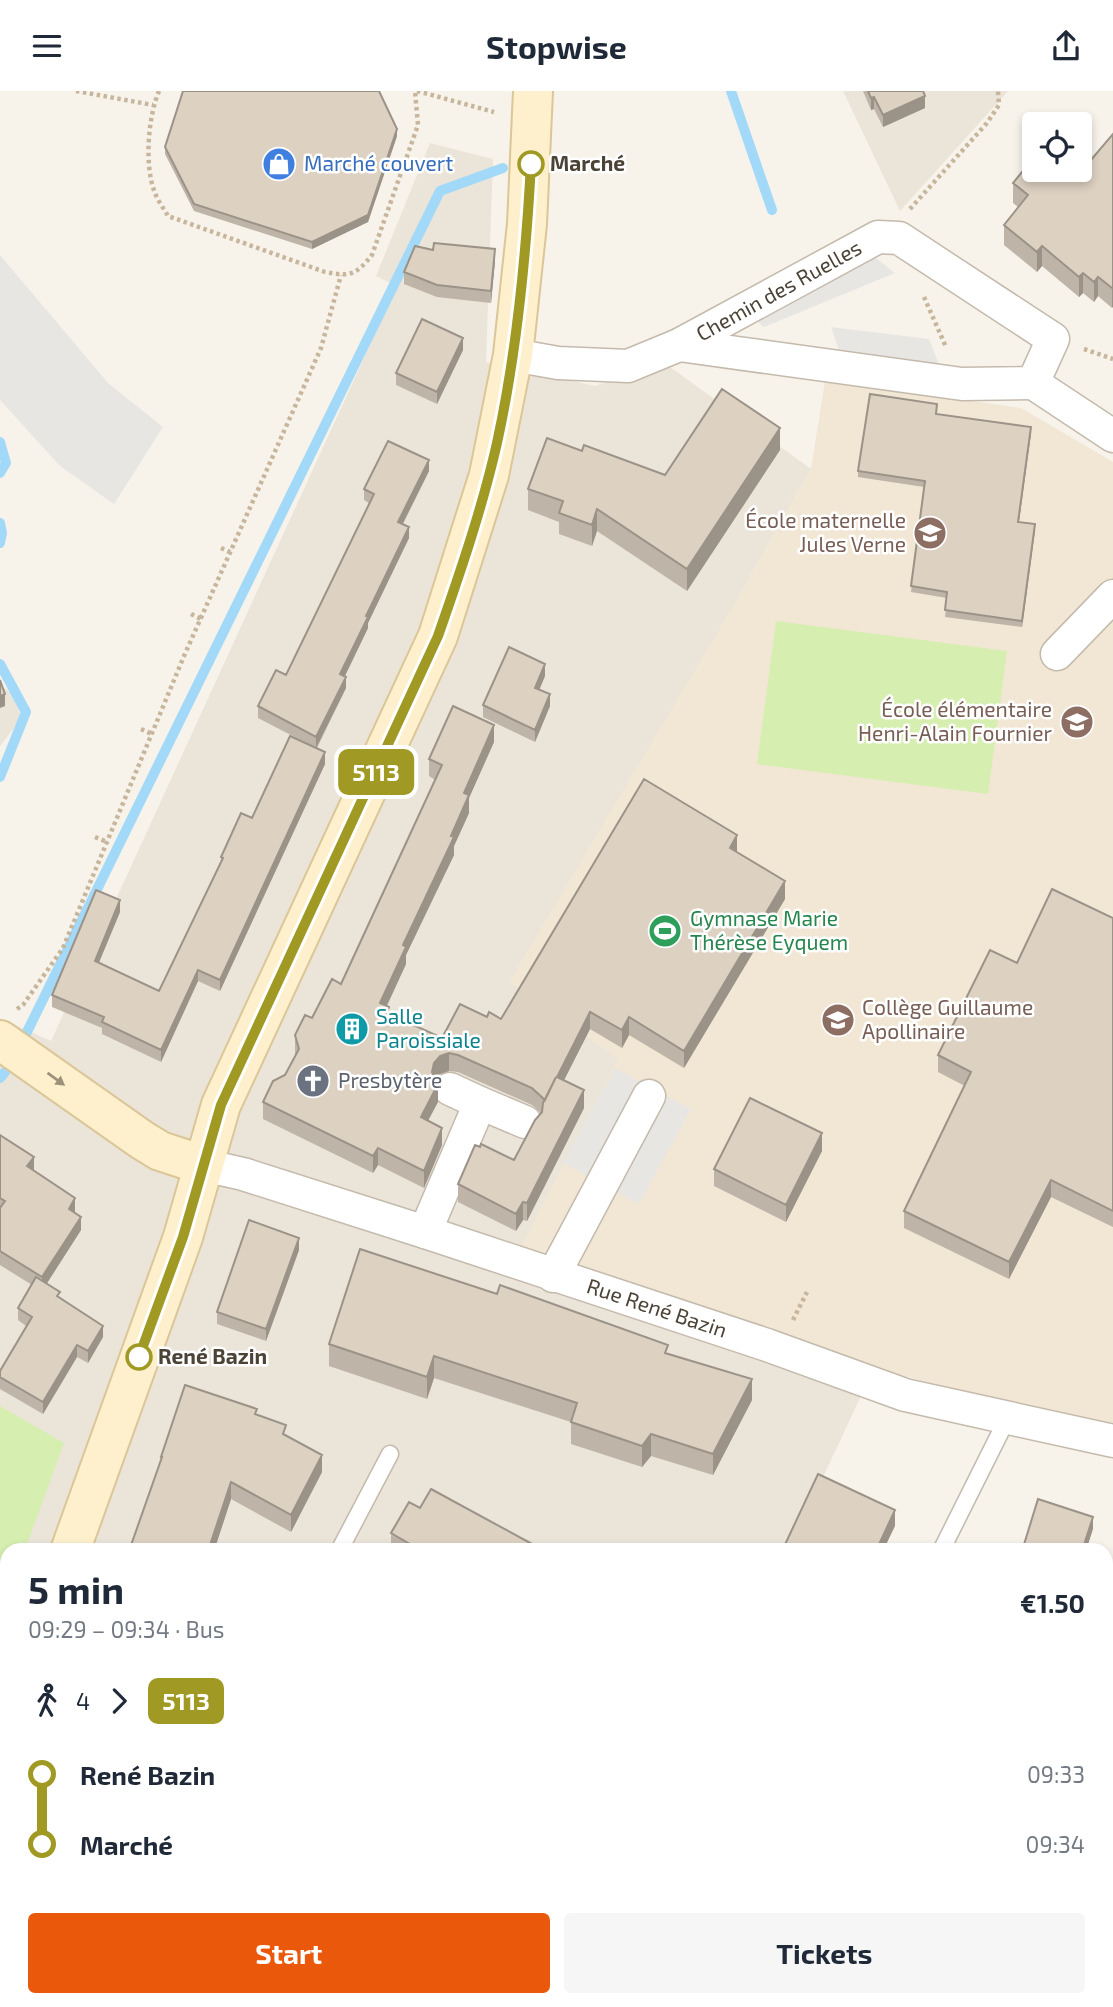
<!DOCTYPE html>
<meta charset="utf-8">
<style>
body{margin:0;font-family:"Exo 2",sans-serif;background:#f6f6f7;color:#1f2937;height:100vh;display:flex;flex-direction:column;font-size:26px;white-space:nowrap}
*{box-sizing:border-box;margin:0}
p{font-size:23px;color:#747a83}
.icon{flex:none;width:38px;height:38px;fill:none;stroke:currentColor;stroke-width:2;stroke-linecap:round;stroke-linejoin:round}
.map{position:relative;flex:1;overflow:hidden}
.details{position:absolute;left:0px;top:1452px;width:1113px;height:464px;display:flex;flex-direction:column;background:#fff;border-radius:21px 21px 0 0;box-shadow:0 4px 10px #0003}
.details>*{flex:none}
.badge{padding:0 14px;border-radius:10px;font-size:24px;line-height:46px}
.fabs{position:absolute;left:1022px;top:21px;display:grid;gap:14px}
.fabs a{display:grid;place-items:center;width:70px;height:70px;border-radius:7px;background:#fff;box-shadow:0 4px 10px #0003;font-size:35px}
.map>.badge{position:absolute;translate:-50% -50%;box-shadow:0 0 0 4px #fff}
.legs{display:flex;align-items:center;gap:10px;height:77px;padding:0 28px;font-size:23px}
.legs p{margin-inline-start:auto}
.overview{display:flex;align-items:center;justify-content:space-between;height:119px;padding:0 28px}
h1{font-size:38px;font-weight:700;line-height:52px}
.button{display:flex;gap:14px;margin-top:auto;padding:14px 28px}
.button a{flex:1;height:80px;border-radius:7px;background:#ea580c;color:#fff;font-size:28px;font-weight:700;line-height:80px;text-align:center}
.button a+a{background:#f6f6f7;color:#1f2937}
ul{padding:0 28px;list-style:none}
li{display:flex;align-items:center;gap:24px;height:70px;font-size:26px}
li i{display:grid;place-items:center;width:10px;height:100%;margin:0 9px;background:currentColor}
li i::after{content:'';width:18px;height:18px;margin:-9px;border:5px solid;border-radius:50%;background:#fff}
li p{margin-inline-start:auto}
li:first-child i{background:linear-gradient(#0000 50%,currentColor 0)}
li:last-child i{background:linear-gradient(currentColor 50%,#0000 0)}
header{display:flex;justify-content:space-between;align-items:center;height:91px;padding:0 28px;background:#fff;font-size:32px;font-weight:700}
.map>svg:first-child{display:block}
</style>
<header><svg class="icon" aria-label="menu" viewBox="0 0 24 24"><path d="M4 6h16M4 12h16M4 18h16"/></svg>Stopwise<svg class="icon" aria-label="share" viewBox="0 0 24 24"><path d="M12 15V3M7 8l5-5 5 5M5 13v7h14v-7"/></svg></header>
<div class="map">
<svg width="1113" height="1916" viewBox="0 0 1113 1916">
<rect width="100%" height="100%" fill="#f7f3eb"/>
<path fill="#ebe4d9" d="M 843,0 L 1008,0 L 900,120 Z
M 430,52 L 493,68 L 486,271 L 595,295 L 666,273 L 811,378 L 739,505 L 619,967 L 518,1163 L 874,1277 L 789,1459 L 7,1460 L 7,1795 L 0,1792 L 0,927 L 51,950 L 397,195 L 376,185 Z
M 0,590 L 2,595 L 12,603 L 22,627 L 0,655 Z
M 290,1909 L 435,1909 L 432,1916 L 307,1916 Z"/>
<path fill="#f1e7d4" d="M 825,290 L 1021,317 L 1113,371 L 1113,1339 L 874,1277 L 517,1163 L 618,968 L 509,891 L 739,505 L 811,378 Z"/>
<path fill="#d6eeb0" d="M 776,530 L 1007,560 L 988,703 L 757,673 Z
M 0,1315 L 64,1352 L 25,1459 L 7,1460 L 7,1509 L 0,1528 Z
M 0,1792 L 7,1795 L 7,1909 L 290,1909 L 307,1916 L 21,1916 L 0,1908 Z"/>
<path fill="#e8e6e3" d="M 871,163 L 895,182 L 764,236 L 744,219 Z
M 0,164 L 108,292 L 163,336 L 114,413 L 60,375 L 0,309 Z
M 831,236 L 929,248 L 941,278 L 841,265 Z
M 615,977 L 691,1018 L 639,1113 L 563,1072 Z
M 435,1909 L 545,1909 L 542,1916 L 432,1916 Z"/>
<g fill="none" stroke-linecap="round" stroke-linejoin="round">
<path stroke="#a3d9f8" stroke-width="10" d="M 731,0 L 772,119
M 0,351 L 6,372 L 0,382
M 0,432 L 2,442 L 0,452
M 0,573 L 26,621 L 0,686
M 26,943 L 440,100 L 503,77
M 0,987 L 5,981"/>
<defs>
<path id="lane" d="M 339,1460 L 390,1363
M 941,1460 L 1008,1326
M 0,1775 L 7,1778
M 396,1909 L 427,1916
M 498,1916 L 501,1909"/>
<g id="street">
<path d="M 878,146 L 899,147 L 1053,248 L 1033,292 L 962,293 L 679,254 Z"/>
<path d="M 513,264 L 558,272 L 628,275 L 679,254"/>
<path d="M 1033,292 L 1113,345"/>
<path d="M 1057,563 L 1113,505"/>
<path d="M 480,1012 L 525,1031"/>
<path id="s1" d="M 203,1074 L 243,1083 L 425,1141 L 767,1254 L 905,1304 L 1113,1350"/>
<path d="M 425,1141 L 480,1012 L 450,998"/>
<path d="M 553,1185 L 649,1005"/>
</g>
<path id="secondary" d="M 0,949 L 142,1049 L 160,1060 L 203,1074
M 70,1460 L 183,1146 L 221,1014 L 438,545 L 489,384 L 513,264 L 527,133 L 533,0
M 0,1652 L 7,1633"/>
</defs>
<use href="#lane" stroke="#c4baac" stroke-width="19"/>
<use href="#street" stroke="#c4baac" stroke-width="35"/>
<use href="#secondary" stroke="#dbc697" stroke-width="42"/>
<path stroke="#c7b69c" stroke-width="4.5" stroke-dasharray="3.5 3.5" stroke-linecap="butt" d="M 76,0 L 153,14
M 159,0 C 148,26 144,75 155,102 C 158,110 164,118 168,125 L 325,181 C 350,186 356,184 372,164 L 418,34 L 415,0
M 417,0 L 494,21
M 910,118 L 987,32 L 999,14 L 998,0
M 924,206 L 946,256
M 1084,258 L 1113,268
M 221,457 L 230,461
M 191,523 L 201,528
M 141,638 L 152,643
M 95,746 L 107,751
M 17,918 L 23,914 L 63,857 L 184,565 L 321,257 L 341,184
M 793,1229 L 807,1201
M 1106,1893 L 1113,1877
M 1096,1916 L 1099,1909"/>
<use href="#lane" stroke="#fff" stroke-width="16"/>
<use href="#street" stroke="#fff" stroke-width="32"/>
<use href="#secondary" stroke="#fff0cd" stroke-width="38"/>
</g>
<path fill="#beb4a7" d="M 863,0 L 923,0 L 925,17 L 883,36 L 874,18 L 871,19 Z
M 1113,43 L 1112,217 L 1098,205 L 1094,211 L 1083,202 L 1079,206 L 1042,175 L 1037,181 L 1004,154 L 1004,134 L 1018,116 L 1013,112 L 1013,92 L 1085,76 Z
M 397,45 L 368,131 L 312,158 L 194,120 L 165,63 L 165,56 Z
M 433,159 L 495,170 L 491,212 L 437,206 L 404,193 L 404,181 Z
M 463,259 L 437,313 L 396,294 L 396,282 Z
M 936,323 L 1031,342 L 1019,431 L 1035,439 L 1022,536 L 945,526 L 947,507 L 911,501 L 924,396 L 858,386 L 858,380 Z
M 780,359 L 687,500 L 597,440 L 592,455 L 559,443 L 559,431 L 528,419 L 528,398 L 582,360 L 665,384 Z
M 429,380 L 403,433 L 409,447 L 368,532 L 368,537 L 345,585 L 346,597 L 317,657 L 325,673 L 220,900 L 198,890 L 161,971 L 102,943 L 102,937 L 52,916 L 52,904 L 120,821 L 99,871 L 159,900 L 221,772 L 221,766 L 312,655 L 258,627 L 258,615 L 286,584 L 369,412 L 364,409 L 364,398 Z
M 545,585 L 539,599 L 550,615 L 535,651 L 483,626 L 483,614 Z
M 494,651 L 469,707 L 469,722 L 454,755 L 454,764 L 406,864 L 406,873 L 387,915 L 389,923 L 442,947 L 487,926 L 501,928 L 737,761 L 785,808 L 684,977 L 629,944 L 622,957 L 590,938 L 564,989 L 584,1017 L 527,1130 L 523,1129 L 516,1140 L 458,1111 L 458,1093 L 514,1069 L 541,1022 L 532,1014 L 458,981 L 449,980 L 440,983 L 435,988 L 438,1011 L 428,1029 L 442,1054 L 424,1097 L 378,1074 L 373,1082 L 263,1028 L 263,1011 L 285,984 L 295,964 L 295,944 L 312,927 L 341,893 L 435,689 L 429,685 L 429,668 Z
M 1113,827 L 1113,1136 L 1051,1106 L 1009,1188 L 904,1137 L 904,1120 L 965,995 L 938,981 L 938,964 L 1017,872 Z
M 0,1044 L 33,1080 L 75,1121 L 81,1139 L 47,1192 L 60,1207 L 103,1246 L 88,1272 L 77,1266 L 43,1323 L 0,1298 L 0,1280 L 26,1235 L 18,1229 L 18,1217 L 32,1194 L 0,1174 Z
M 822,1060 L 786,1131 L 714,1095 L 714,1078 Z
M 299,1159 L 266,1250 L 217,1233 L 217,1221 Z
M 329,1253 L 668,1263 L 752,1309 L 713,1384 L 651,1365 L 642,1376 L 571,1353 L 571,1331 L 434,1287 L 427,1308 L 329,1275 Z
M 257,1324 L 286,1344 L 322,1381 L 291,1441 L 231,1408 L 214,1460 L 129,1460 L 161,1371 L 161,1366 Z
M 420,1417 L 545,1460 L 402,1460 L 391,1454 L 391,1442 Z
M 1113,1497 L 1113,1513 L 1110,1512 L 1110,1501 Z
M 944,1909 L 1040,1909 L 1036,1916 L 953,1916 Z"/>
<path fill="#9b9288" d="M 925,5 L 925,17 L 883,36 L 883,24 Z
M 874,6 L 874,18 L 871,19 L 871,7 Z
M 397,38 L 397,45 L 368,131 L 312,158 L 312,151 Z
M 1042,155 L 1042,175 L 1037,181 L 1037,161 Z
M 495,158 L 495,170 L 491,212 L 491,200 Z
M 1083,182 L 1083,202 L 1079,206 L 1079,186 Z
M 1098,186 L 1098,205 L 1094,211 L 1094,191 Z
M 1113,196 L 1113,216 L 1112,217 L 1112,197 Z
M 463,247 L 463,259 L 437,313 L 437,301 Z
M 1031,336 L 1031,342 L 1018,437 L 1018,431 Z
M 780,337 L 780,359 L 687,500 L 687,478 Z
M 429,369 L 429,380 L 398,442 L 398,431 Z
M 597,418 L 597,440 L 592,455 L 592,434 Z
M 1035,433 L 1035,439 L 1022,536 L 1022,530 Z
M 409,436 L 409,447 L 368,532 L 368,537 L 340,595 L 340,583 L 366,525 Z
M 545,573 L 545,585 L 535,609 L 535,597 Z
M 346,586 L 346,597 L 316,657 L 316,646 Z
M 5,603 L 5,615 L 0,617 L 0,605 Z
M 550,603 L 550,615 L 535,651 L 535,639 Z
M 494,634 L 494,651 L 469,707 L 469,722 L 454,755 L 454,764 L 406,864 L 406,873 L 380,929 L 380,912 L 403,854 L 451,745 L 464,702 Z
M 325,661 L 325,673 L 220,900 L 220,889 Z
M 737,744 L 737,762 L 730,757 Z
M 785,790 L 785,808 L 684,977 L 684,960 Z
M 120,809 L 120,821 L 95,881 L 95,870 Z
M 198,879 L 198,890 L 161,971 L 161,959 Z
M 590,921 L 590,938 L 557,1003 L 557,986 Z
M 629,926 L 629,944 L 622,957 L 622,939 Z
M 449,962 L 449,980 L 440,983 L 434,990 L 432,981 L 434,972 L 440,965 Z
M 438,993 L 438,1011 L 421,1043 L 421,1026 Z
M 584,999 L 584,1017 L 527,1130 L 527,1112 Z
M 442,1037 L 442,1054 L 424,1097 L 424,1080 Z
M 822,1042 L 822,1060 L 786,1131 L 786,1114 Z
M 378,1057 L 378,1074 L 373,1082 L 373,1065 Z
M 34,1066 L 34,1079 L 27,1075 Z
M 1051,1089 L 1051,1106 L 1009,1188 L 1009,1171 Z
M 75,1107 L 75,1121 L 69,1131 L 69,1118 Z
M 523,1111 L 523,1129 L 516,1140 L 516,1123 Z
M 81,1126 L 81,1139 L 42,1200 L 42,1186 Z
M 299,1147 L 299,1159 L 266,1250 L 266,1238 Z
M 103,1235 L 103,1246 L 88,1272 L 88,1260 Z
M 77,1254 L 77,1266 L 43,1323 L 43,1311 Z
M 434,1265 L 434,1287 L 427,1308 L 427,1286 Z
M 752,1288 L 752,1309 L 713,1384 L 713,1363 Z
M 651,1343 L 651,1365 L 642,1376 L 642,1355 Z
M 322,1364 L 322,1381 L 291,1441 L 291,1424 Z
M 231,1391 L 231,1408 L 214,1460 L 208,1460 Z
M 895,1419 L 895,1435 L 883,1460 L 876,1460 Z
M 1093,1426 L 1093,1438 L 1086,1460 L 1082,1460 Z
M 1112,1785 L 1112,1799 L 1106,1809 L 1106,1795 Z
M 1031,1909 L 1040,1909 L 1036,1916 L 1026,1916 Z"/>
<path fill="#ddd1c2" stroke="#9b9288" stroke-width="2" d="M 183,0 L 379,0 L 397,38 L 368,124 L 312,151 L 194,113 L 165,56 Z
M 868,0 L 923,0 L 925,5 L 883,24 L 874,6 L 871,7 Z
M 1113,43 L 1113,196 L 1112,197 L 1098,186 L 1094,191 L 1083,182 L 1079,186 L 1042,155 L 1037,161 L 1004,134 L 1028,104 L 1013,92 L 1034,66 L 1034,79 L 1080,79 L 1080,71 L 1085,76 Z
M 434,152 L 495,158 L 491,200 L 437,194 L 404,181 L 415,155 L 433,159 Z
M 422,228 L 463,247 L 437,301 L 396,282 Z
M 722,298 L 780,337 L 687,478 L 597,418 L 592,434 L 559,422 L 563,410 L 528,398 L 547,347 L 582,360 L 584,354 L 665,384 Z
M 870,303 L 937,313 L 936,323 L 1031,336 L 1018,431 L 1035,433 L 1022,530 L 945,519 L 947,501 L 911,495 L 925,390 L 858,380 Z
M 388,350 L 429,369 L 398,431 L 409,436 L 366,525 L 368,526 L 340,583 L 346,586 L 316,646 L 258,615 L 276,579 L 286,584 L 374,403 L 364,398 Z
M 509,556 L 545,573 L 535,597 L 550,603 L 535,639 L 483,614 Z
M 0,589 L 5,603 L 0,605 Z
M 453,615 L 494,634 L 464,702 L 469,704 L 451,745 L 454,746 L 403,854 L 406,856 L 380,912 L 389,916 L 387,922 L 442,947 L 460,913 L 487,926 L 489,921 L 501,928 L 644,688 L 737,744 L 730,757 L 785,790 L 684,960 L 629,926 L 622,939 L 590,921 L 557,986 L 584,999 L 527,1112 L 523,1111 L 516,1123 L 458,1093 L 475,1054 L 480,1056 L 481,1053 L 514,1069 L 535,1029 L 542,1021 L 543,1012 L 556,986 L 545,1009 L 532,997 L 458,964 L 449,962 L 440,965 L 434,972 L 432,981 L 438,993 L 421,1026 L 442,1037 L 424,1080 L 378,1057 L 373,1065 L 263,1011 L 273,990 L 285,984 L 299,958 L 295,944 L 305,924 L 312,927 L 332,888 L 341,893 L 442,674 L 429,668 Z
M 290,645 L 325,661 L 220,889 L 198,879 L 161,959 L 102,931 L 104,926 L 52,904 L 96,799 L 120,809 L 95,870 L 159,900 L 223,767 L 221,766 L 241,722 L 252,727 Z
M 1052,798 L 1113,827 L 1113,1120 L 1051,1089 L 1009,1171 L 904,1120 L 971,981 L 938,964 L 990,859 L 1017,872 Z
M 750,1007 L 822,1042 L 786,1114 L 714,1078 Z
M 0,1044 L 34,1066 L 27,1075 L 75,1107 L 69,1118 L 81,1126 L 42,1186 L 0,1160 L 0,1117 L 5,1110 L 0,1107 Z
M 249,1129 L 299,1147 L 266,1238 L 217,1221 Z
M 360,1158 L 497,1203 L 500,1194 L 668,1254 L 665,1262 L 752,1288 L 713,1363 L 651,1343 L 642,1355 L 571,1331 L 577,1312 L 434,1265 L 427,1286 L 329,1253 Z
M 36,1186 L 60,1201 L 57,1205 L 103,1235 L 88,1260 L 77,1254 L 43,1311 L 0,1286 L 0,1280 L 32,1226 L 18,1217 Z
M 185,1294 L 257,1318 L 255,1323 L 286,1334 L 283,1343 L 322,1364 L 291,1424 L 231,1391 L 208,1460 L 129,1460 L 162,1366 L 161,1366 Z
M 818,1383 L 895,1419 L 876,1460 L 782,1460 Z
M 431,1398 L 545,1460 L 422,1460 L 391,1442 L 409,1411 L 420,1417 Z
M 1038,1408 L 1093,1426 L 1082,1460 L 1022,1460 Z
M 1106,1781 L 1112,1785 L 1106,1795 Z
M 964,1909 L 1031,1909 L 1026,1916 L 988,1916 L 986,1915 L 985,1916 L 973,1916 Z"/>
<defs><path id="oneway-solid" d="M-6-.8H1V-3.2L6.5 0L1 3.2V.8H-6Z" transform="scale(1.75)"/></defs>
<use fill="#9d917a" href="#oneway-solid" transform="translate(56 988) rotate(36)"/>
<g fill="none" stroke-linecap="round" stroke-linejoin="round">
<defs>
<path id="line-1" d="M 139,1266 L 183,1146 L 221,1014 L 438,545 C 460,482 482,418 497,352 C 517,261 526,166 531,73"/>
</defs>
<use href="#line-1" stroke="#fff" stroke-width="16"/>
<use href="#line-1" stroke="#a09923" stroke-width="10"/>
</g>
<defs>
<symbol id="shop-disc" viewBox="-11 -11 22 22"><circle r="9.5" fill="#3f7fe0" stroke="#fff"/><path d="M-5-2.5h2.3a2.7 3.5 0 0 1 5.4 0H5L5.5 6h-11ZM-1.5-2.5h3a1.5 2.3 0 0 0-3 0Z" fill="#fff"/></symbol>
<symbol id="school-disc" viewBox="-11 -11 22 22"><circle r="9.5" fill="#8d6e63" stroke="#fff"/><path d="M0-5L7-2L0 1L-7-2ZM-4 1L0 2.5L4 1V4Q0 6-4 4Z" fill="#fff"/></symbol>
<symbol id="stadium-disc" viewBox="-11 -11 22 22"><circle r="9.5" fill="#2e9e5b" stroke="#fff"/><path d="M0-5a6.5 5 0 1 0 0 10a6.5 5 0 1 0 0-10ZM-3.5-1.8h7v3.6h-7Z" fill="#fff"/></symbol>
<symbol id="building-disc" viewBox="-11 -11 22 22"><circle r="9.5" fill="#0f9aa8" stroke="#fff"/><path d="M-4-6H4V6H1V3H-1V6H-4ZM-2.5-4.3h1.7v1.8h-1.7ZM.8-4.3h1.7v1.8H.8ZM-2.5-1h1.7V.8h-1.7ZM.8-1h1.7V.8H.8Z" fill="#fff"/></symbol>
<symbol id="church-disc" viewBox="-11 -11 22 22"><circle r="9.5" fill="#6b7280" stroke="#fff"/><path d="M-1.2-6h2.4v3.5h3.3v2.4h-3.3V6h-2.4V-.1h-3.3v-2.4h3.3Z" fill="#fff"/></symbol>
</defs>
<g fill-rule="evenodd">
<use href="#shop-disc" x="260" y="54" width="38" height="38"/>
<use href="#school-disc" x="911" y="423" width="38" height="38"/>
<use href="#school-disc" x="1058" y="612" width="38" height="38"/>
<use href="#stadium-disc" x="646" y="821" width="38" height="38"/>
<use href="#school-disc" x="819" y="910" width="38" height="38"/>
<use href="#building-disc" x="333" y="919" width="38" height="38"/>
<use href="#church-disc" x="294" y="971" width="38" height="38"/>
</g>
<g fill="#fff" stroke="#a09923" stroke-width="3.5">
<circle cx="531" cy="73" r="12"/>
<circle cx="139" cy="1266" r="12"/>
</g>
<g text-anchor="middle" stroke-width="5" stroke-linejoin="round" paint-order="stroke">
<g font-size="21" fill="#366cbe" stroke="#fff" text-anchor="start">
<text x="304" y="80">Marché couvert</text>
</g>
<g font-size="21" font-weight="bold" fill="#4c4337" stroke="#fff" text-anchor="start">
<text x="550" y="80">Marché</text>
<text x="158" y="1273">René Bazin</text>
</g>
<g font-size="21" fill="#4c4337" stroke="#fff">
<text transform="translate(779 200) rotate(-29)" y="7">Chemin des Ruelles</text>
<text dy="7" stroke="none"><textPath href="#s1" startOffset="476">Rue René Bazin</textPath></text>
</g>
<g font-size="21" fill="#785e54" stroke="#fff" text-anchor="end">
<text x="906" y="437">École maternelle<tspan x="906" dy="24">Jules Verne</tspan></text>
<text x="1052" y="626">École élémentaire<tspan x="1052" dy="24">Henri-Alain Fournier</tspan></text>
<text x="862" y="924" text-anchor="start">Collège Guillaume<tspan x="862" dy="24">Apollinaire</tspan></text>
</g>
<g font-size="21" fill="#27864d" stroke="#fff" text-anchor="start">
<text x="690" y="835">Gymnase Marie<tspan x="690" dy="24">Thérèse Eyquem</tspan></text>
</g>
<g font-size="21" fill="#0d838f" stroke="#fff" text-anchor="start">
<text x="376" y="933">Salle<tspan x="376" dy="24">Paroissiale</tspan></text>
</g>
<g font-size="21" fill="#5b616d" stroke="#fff" text-anchor="start">
<text x="338" y="997">Presbytère</text>
</g>
</g>
</svg>
<div class="fabs">
<a><svg class="icon" aria-label="locate" viewBox="0 0 24 24"><circle cx="12" cy="12" r="6"/><path d="M12 2v4M12 18v4M2 12h4M18 12h4"/></svg></a>
</div>
<b class="badge" style="left:376px;top:681px;background:#a09923;color:#fff">5113</b>
<section class="details">
<div class="overview"><div><h1>5 min</h1><p>09:29 – 09:34 · Bus</p></div><b>€1.50</b></div>
<div class="legs"><svg class="icon" aria-label="walk" viewBox="0 0 24 24"><circle cx="13" cy="4" r="2"/><path d="M13 8l-2 6 4 7M11 14l-3 7M7 12l3-4h3l4 4"/></svg>4<svg class="icon" aria-label="forward" viewBox="0 0 24 24"><path d="M9 5l7 7-7 7"/></svg><b class="badge" style="background:#a09923;color:#fff">5113</b></div>
<ul>
<li><i style="color:#a09923"></i><b>René Bazin</b><p>09:33</p></li>
<li><i style="color:#a09923"></i><b>Marché</b><p>09:34</p></li>
</ul>
<div class="button"><a>Start</a><a>Tickets</a></div>
</section>
</div>
